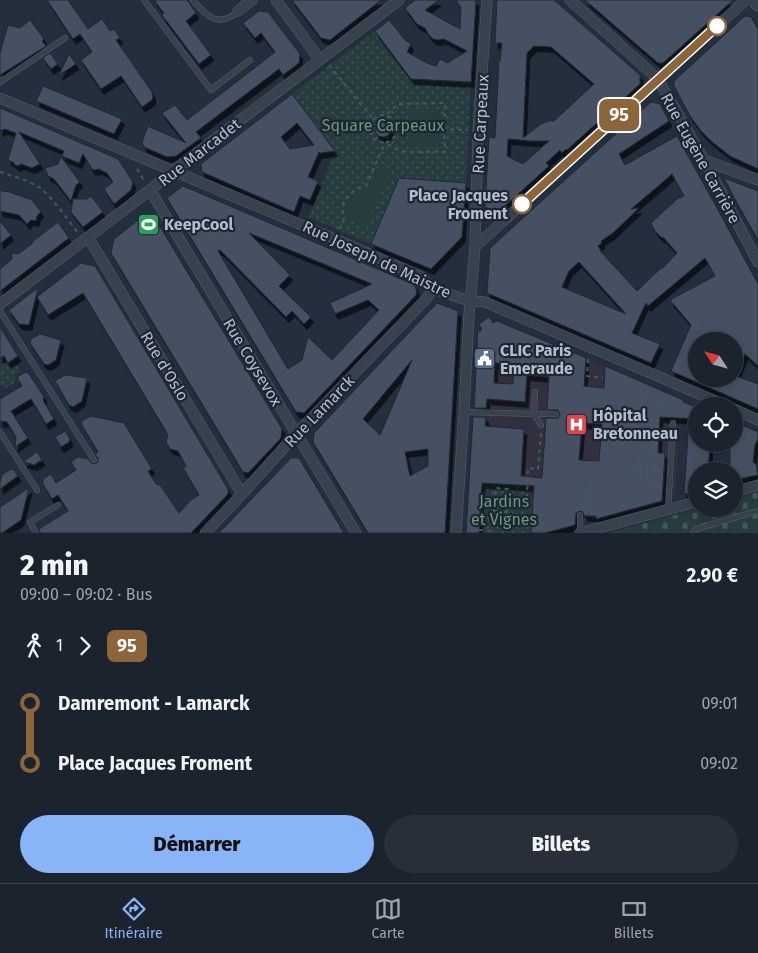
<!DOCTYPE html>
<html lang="fr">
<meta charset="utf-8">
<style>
body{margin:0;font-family:"Fira Sans",sans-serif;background:#282f3a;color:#f1f3f6;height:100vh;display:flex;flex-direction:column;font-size:19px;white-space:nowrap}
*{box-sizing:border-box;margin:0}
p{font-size:16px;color:#a0a4aa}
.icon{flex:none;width:28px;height:28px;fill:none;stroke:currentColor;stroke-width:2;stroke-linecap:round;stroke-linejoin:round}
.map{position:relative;height:533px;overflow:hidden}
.side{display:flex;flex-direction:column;background:#1b232e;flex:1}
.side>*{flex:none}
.badge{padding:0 10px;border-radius:8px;font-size:18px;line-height:32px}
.needle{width:32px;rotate:306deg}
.fabs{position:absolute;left:688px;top:332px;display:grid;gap:10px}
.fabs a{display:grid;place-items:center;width:55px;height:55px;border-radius:50%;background:#1b232e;box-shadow:0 2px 12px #0003,0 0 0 1px #39404a;font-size:25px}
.map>.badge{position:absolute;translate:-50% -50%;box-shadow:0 0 0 2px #fff}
.legs{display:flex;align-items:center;gap:8px;height:55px;padding:0 20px;font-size:16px}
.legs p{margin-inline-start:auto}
.head{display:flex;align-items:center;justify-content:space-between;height:85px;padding:0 20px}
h1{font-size:28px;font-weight:800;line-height:38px}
.action{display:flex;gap:10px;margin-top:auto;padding:10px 20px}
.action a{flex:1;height:58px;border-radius:30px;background:#8ab4f8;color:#111;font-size:20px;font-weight:800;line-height:58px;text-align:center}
.action a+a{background:#282f3a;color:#f1f3f6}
ul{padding:0 20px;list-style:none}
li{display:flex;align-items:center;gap:18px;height:60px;font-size:19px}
li i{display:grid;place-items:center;width:8px;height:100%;margin:0 6px;background:currentColor}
li i::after{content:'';width:12px;height:12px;margin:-6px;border:4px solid;border-radius:50%;background:#1b232e}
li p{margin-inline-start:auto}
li:first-child i{background:linear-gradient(#0000 50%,currentColor 0)}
li:last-child i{background:linear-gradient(currentColor 50%,#0000 0)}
.tab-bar{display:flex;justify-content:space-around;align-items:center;height:70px;border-top:1px solid #39404a;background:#1b232e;font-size:14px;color:#a0a4aa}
.tab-bar a{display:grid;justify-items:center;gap:2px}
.tab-bar .active{color:#8ab4f8}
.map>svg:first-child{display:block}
</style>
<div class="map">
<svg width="758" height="533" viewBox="0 0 758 533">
<defs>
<pattern id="cemetery-stones" width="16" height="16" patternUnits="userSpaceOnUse" patternTransform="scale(1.25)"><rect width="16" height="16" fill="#263c3f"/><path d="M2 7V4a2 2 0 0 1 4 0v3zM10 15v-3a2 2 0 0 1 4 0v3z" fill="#435659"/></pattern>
<pattern id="park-dots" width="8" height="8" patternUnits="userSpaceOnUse" patternTransform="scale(1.25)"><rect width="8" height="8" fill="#263c3f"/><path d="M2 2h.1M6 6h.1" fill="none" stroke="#435659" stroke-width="1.8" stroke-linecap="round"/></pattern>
<filter id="shadow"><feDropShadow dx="3" dy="5.5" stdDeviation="0" flood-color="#0009"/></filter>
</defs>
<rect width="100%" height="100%" fill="#242f3e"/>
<path fill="#32303f" d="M 490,317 L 493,323 L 497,321 L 683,400 L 674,497 L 545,533 L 466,533 L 478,332 L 482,330 L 479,324 Z"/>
<path fill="url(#cemetery-stones)" d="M 758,492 L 758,533 L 609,533 L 697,509 L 734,509 L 734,499 Z"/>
<path fill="url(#park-dots)" d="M 375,31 L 411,79 L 471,82 L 466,183 L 396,178 L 398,182 L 371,244 L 308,217 L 335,151 L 292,94 Z
M 5,362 L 9,368 L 16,364 L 20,371 L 14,375 L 16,379 L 13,384 L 4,389 L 2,385 L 0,385 L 0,365 Z
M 482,483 L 526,486 L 525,498 L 533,498 L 531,533 L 484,533 L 484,528 L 479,527 Z"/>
<path fill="#263c3f" d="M 408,111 L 440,112 L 439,148 L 408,147 Z
M 381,166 L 388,168 L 390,172 L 366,227 C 360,224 353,223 348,219 C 338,212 348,198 355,193 C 358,190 363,190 366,188 C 374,183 371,170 381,166 Z"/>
<path fill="#455162" stroke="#1f2835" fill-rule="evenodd" filter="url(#shadow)" d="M 47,0 L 68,0 L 88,29 L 102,19 L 110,31 L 114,29 L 120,38 L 116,40 L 152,92 L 153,97 L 152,100 L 142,107 L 121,76 L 101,89 L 81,60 L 92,52 L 80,34 L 73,39 Z
M 154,0 L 187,0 L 196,13 L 186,21 L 211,55 L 199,64 L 162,15 L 164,13 Z
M 292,0 L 381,0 L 330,40 L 321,38 Z
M 415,0 L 439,0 L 425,10 L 460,29 L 461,8 L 456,0 L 476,0 L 471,82 L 411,79 L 375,31 L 389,20 L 405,40 L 411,44 L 407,52 L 427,63 L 436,66 L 440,59 L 447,63 L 467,51 L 444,39 L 438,40 L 433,39 L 429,35 L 425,28 L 417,24 L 405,8 Z
M 497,0 L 554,0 L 640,75 L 640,84 L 567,150 L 566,149 L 562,153 L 560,150 L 546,163 L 549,166 L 497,213 L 485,207 L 489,137 L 495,138 L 499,61 L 500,61 L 502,43 L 495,43 ZM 534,46 L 551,47 L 594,84 L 554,121 L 549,121 L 541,124 L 523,138 L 527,53 ZM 508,139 L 531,141 L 549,141 L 523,164 L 507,156 Z
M 585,0 L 733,0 L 663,63 L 658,63 Z
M 259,11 L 268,12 L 300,54 L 299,63 L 283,75 L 279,69 L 196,132 L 201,138 L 176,156 L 167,157 L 144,147 L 142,142 L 148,126 L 186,143 L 162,113 L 175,105 L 187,120 L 252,70 L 275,52 L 261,33 L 255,38 L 243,23 Z
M 745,16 L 751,17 L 758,29 L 758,169 L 730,156 L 711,141 L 701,131 L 690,116 L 674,86 L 674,81 Z
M 30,20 L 44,39 L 42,41 L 46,46 L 0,75 L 0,53 L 8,25 L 20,28 Z
M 50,53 L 58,64 L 51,69 L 43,58 Z
M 69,54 L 76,64 L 59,75 Z
M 43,86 L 122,119 L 114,134 L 36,101 Z
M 292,94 L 335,151 L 320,153 L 319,152 L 308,177 L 318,181 L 310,200 L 300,196 L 294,212 L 202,172 L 201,164 ZM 297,123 L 314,145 L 290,149 L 281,137 Z
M 651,102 L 660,104 L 669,121 L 619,154 L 625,165 L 677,136 L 723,219 L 758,284 L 758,366 L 745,354 L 736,376 L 758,384 L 758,409 L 671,371 L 691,325 L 670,300 L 715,276 L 705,258 L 648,306 L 646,303 L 632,333 L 660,344 L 651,363 L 487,293 L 490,248 ZM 672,174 L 684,196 L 677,199 L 651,223 L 655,231 L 662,238 L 663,237 L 677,253 L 663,268 L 661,268 L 637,291 L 602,253 L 598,246 L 602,243 L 601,241 L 613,233 L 639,208 L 631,209 L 663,182 ZM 579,262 L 626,314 L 562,287 L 569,271 ZM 696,341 L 734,341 L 734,379 L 696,379 Z
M 0,108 L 118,159 L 133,182 L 131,190 L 114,204 L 104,189 L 113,182 L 107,173 L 99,169 L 95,170 L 92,169 L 83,154 L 79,163 L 62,156 L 64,151 L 19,132 L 40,164 L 32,168 L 21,164 L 18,166 L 15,165 L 13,162 L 8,160 L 16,133 L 5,129 L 0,131 Z
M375 129a8 8 0 1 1 16 0a8 8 0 1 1-16 0Z
M 61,157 L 80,182 L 76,185 L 71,201 L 54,179 L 48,176 L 45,168 L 58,164 Z
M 399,178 L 466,183 L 462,237 L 431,269 L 371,244 Z
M 724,178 L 758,191 L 758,240 L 737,203 Z
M 183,186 L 415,285 L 417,294 L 304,413 L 296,412 L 167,198 ZM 249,233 L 372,284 L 330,303 L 335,314 L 368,300 L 379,310 L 332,360 L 308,337 L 302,360 L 288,369 L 218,251 L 220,250 L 286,317 L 292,311 L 304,324 L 311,317 L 279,286 L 290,275 Z
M 0,190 L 5,192 L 6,191 L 32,200 L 41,212 L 37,216 L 36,221 L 31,220 L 27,224 L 19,215 L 0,211 Z
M 91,196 L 103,212 L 83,227 L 71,212 L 73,199 L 87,199 Z
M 142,217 L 156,220 L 282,429 L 281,438 L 248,473 L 243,472 L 111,253 L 114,239 Z
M 0,221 L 11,235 L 0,244 Z
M 58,222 L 69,238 L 0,291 L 0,269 L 12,259 L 12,253 L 18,254 L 33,243 L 32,242 Z
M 81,263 L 95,266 L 228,489 L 228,494 L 191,533 L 40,533 L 39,529 L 68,511 L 58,495 L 52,499 L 43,484 L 43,479 L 51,474 L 56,483 L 76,470 L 71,462 L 78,457 L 88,459 L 91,463 L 94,464 L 98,462 L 98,458 L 95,454 L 98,452 L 82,425 L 82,421 L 91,416 L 124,423 L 152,469 L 148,471 L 156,484 L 160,485 L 179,513 L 191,500 L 199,495 L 183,468 L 186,466 L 178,451 L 170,449 L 166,442 L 168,435 L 161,423 L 83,293 L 48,315 L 37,297 Z
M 38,288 L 29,325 L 19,324 L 9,310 Z
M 437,303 L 458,311 L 445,533 L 368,533 L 313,442 L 314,433 ZM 412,360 L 384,426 L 380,435 L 363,419 ZM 428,449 L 428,466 L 410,476 L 405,452 Z
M 489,317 L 493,323 L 497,321 L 586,358 L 584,386 L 604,388 L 605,366 L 683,400 L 683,402 L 696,407 L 696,419 L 660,417 L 658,453 L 665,453 L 662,501 L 596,519 L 596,516 L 584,516 L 583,512 L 580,511 L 576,513 L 575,525 L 545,533 L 531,533 L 534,486 L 482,483 L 479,533 L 466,533 L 473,417 L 486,417 L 485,426 L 524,429 L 521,476 L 542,478 L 546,418 L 558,418 L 560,414 L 558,410 L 547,410 L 549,377 L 527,375 L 525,402 L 487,399 L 486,408 L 474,408 L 478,332 L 482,330 L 479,324 ZM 495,363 L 514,365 L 513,384 L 494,383 ZM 582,423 L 602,424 L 599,461 L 579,460 Z
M 0,327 L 18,356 L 8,363 L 4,356 L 0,358 Z
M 40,334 L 61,340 L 56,360 L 48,365 L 44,364 L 30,343 L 31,339 Z
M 26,372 L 29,374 L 44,397 L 43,400 L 54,419 L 46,424 L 31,399 L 11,411 L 28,438 L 15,447 L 16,437 L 7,422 L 0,421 L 0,399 L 22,386 L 17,377 Z
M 65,375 L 87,378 L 82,401 L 73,407 L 69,405 L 55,381 Z
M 689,420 L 696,420 L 696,444 L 710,444 L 708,471 L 696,471 L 696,491 L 684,494 Z
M 734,422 L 758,432 L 758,439 L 755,445 L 753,462 L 756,464 L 758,475 L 734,480 L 734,471 L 730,471 L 730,444 L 734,444 Z
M 65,431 L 70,439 L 69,442 L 61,447 L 55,437 Z
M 37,452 L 42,460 L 34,465 L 24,462 L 24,461 Z
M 291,458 L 299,458 L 344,533 L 219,533 Z
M 11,469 L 14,470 L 18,476 L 0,489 L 0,482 L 2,475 Z
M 29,488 L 21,520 L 2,533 L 0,533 L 0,507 Z"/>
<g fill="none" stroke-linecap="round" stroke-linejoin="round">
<defs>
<path id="service" d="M 144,0 L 211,90 L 250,60
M 193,0 C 206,16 219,29 238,11
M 0,82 L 65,38
M 0,311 L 94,460
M 464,412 L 534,414 L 535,392
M 534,414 L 556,414
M 534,414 L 541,425
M 0,432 L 37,490
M 668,509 L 673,423
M 36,533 L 30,522 L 58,505
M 580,533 L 580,515
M 693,533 L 696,529 L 758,511"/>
<path id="minor" d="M 276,0 L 320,60
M 570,0 L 658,79 L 704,160 L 758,262
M 238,11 L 252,0
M 0,98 L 335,239 L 420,276 L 433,289 L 470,301 L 485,302 L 727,406
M 704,160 L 758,180
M 150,190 L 356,533
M 88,237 L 242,494
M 475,247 L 658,79 L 746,0
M 0,304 L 150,190 L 174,170 L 399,0
M 734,409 L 758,420
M 734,492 L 758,485
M 205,533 L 242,494 L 296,434 L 427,298 L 433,289
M 456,533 L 464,412 L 469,315 L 475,247 L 478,131 L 487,0
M 580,533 L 696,502"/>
<path id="tertiary" d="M 755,0 L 758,4"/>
</defs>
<use href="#service" stroke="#565f6c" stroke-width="6"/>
<use href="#minor" stroke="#565f6c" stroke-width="11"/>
<use href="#tertiary" stroke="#565f6c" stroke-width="15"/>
<path stroke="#44595c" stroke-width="2" stroke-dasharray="4 4" stroke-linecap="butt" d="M 329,65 L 373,119
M 387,114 L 398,104 L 445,103 L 444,129
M 137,169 L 145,182
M 0,172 C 13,176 28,180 40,188 C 52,197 68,220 78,233
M 340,229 L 344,219 L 342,208 L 347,197 L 356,189 L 366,186 L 385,143 C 409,134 392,106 375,118 C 371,121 369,126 370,131 C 371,142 380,141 387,144 C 392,146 396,150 401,151 C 415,153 431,151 445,152 L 444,129 L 468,130
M 588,359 L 587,376 L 603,378
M 621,414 L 635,415 L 635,419 L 657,421
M 635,415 L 635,413 L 647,414 L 647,417 L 640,417
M 640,424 L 641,386
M 618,472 L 633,474 L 633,471 L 654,473
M 637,482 L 638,462
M 661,487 L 653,486 L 658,406 L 663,406 L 663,395
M 527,498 L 528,468 L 538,469 L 541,433
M 584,500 L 592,501 L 591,509 L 583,508 Z
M 588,500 L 589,481
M 494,511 L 507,512
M 479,530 L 490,531 L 492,530 L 496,488 L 508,489 L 506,528 L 509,528 L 510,512"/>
<use href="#service" stroke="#38414e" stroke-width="5"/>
<use href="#minor" stroke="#38414e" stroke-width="10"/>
<use href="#tertiary" stroke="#38414e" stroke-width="14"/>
</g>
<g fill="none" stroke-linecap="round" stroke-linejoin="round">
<defs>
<path id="line-1" d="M 522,204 L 717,26"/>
</defs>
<use href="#line-1" stroke="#fff" stroke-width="11"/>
<use href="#line-1" stroke="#8d653a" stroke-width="8"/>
</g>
<defs>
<symbol id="stadium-square" viewBox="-11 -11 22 22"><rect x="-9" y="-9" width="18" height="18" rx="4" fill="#2e9e5b" stroke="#1d2633"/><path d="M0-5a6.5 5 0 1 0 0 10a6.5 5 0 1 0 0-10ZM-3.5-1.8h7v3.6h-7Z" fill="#fff"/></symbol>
<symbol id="civic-square" viewBox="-11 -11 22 22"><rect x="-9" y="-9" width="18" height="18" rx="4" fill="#5c6f8a" stroke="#1d2633"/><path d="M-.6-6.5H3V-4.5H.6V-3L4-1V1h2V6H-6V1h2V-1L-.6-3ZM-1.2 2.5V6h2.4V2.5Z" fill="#fff"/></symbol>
<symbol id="hospital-square" viewBox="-11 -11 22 22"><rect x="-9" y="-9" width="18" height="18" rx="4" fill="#e0444e" stroke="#1d2633"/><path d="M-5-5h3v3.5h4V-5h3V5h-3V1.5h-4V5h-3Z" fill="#fff"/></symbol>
</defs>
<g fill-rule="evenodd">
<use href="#stadium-square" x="136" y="212" width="25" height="25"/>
<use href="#civic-square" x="472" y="346" width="25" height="25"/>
<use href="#hospital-square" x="564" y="412" width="25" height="25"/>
</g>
<g fill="#fff" stroke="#8d653a" stroke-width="2.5">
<circle cx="717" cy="26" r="9"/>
<circle cx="522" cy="204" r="9"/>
</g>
<g text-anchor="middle" stroke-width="4.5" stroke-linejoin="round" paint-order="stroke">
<g font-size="16" fill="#b4bcc9" stroke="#1d2633">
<text transform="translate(480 124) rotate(-87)" y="6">Rue Carpeaux</text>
<text transform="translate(199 152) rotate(-38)" y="6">Rue Marcadet</text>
<text transform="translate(701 158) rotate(61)" y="6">Rue Eugène Carrière</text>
<text transform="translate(377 259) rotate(25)" y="6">Rue Joseph de Maistre</text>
<text transform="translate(253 362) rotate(59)" y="6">Rue Coysevox</text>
<text transform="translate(165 366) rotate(59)" y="6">Rue d'Oslo</text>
<text transform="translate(319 411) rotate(-46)" y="6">Rue Lamarck</text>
</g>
<g font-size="16" fill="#6b9a76" stroke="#1d2633">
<text x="383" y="131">Square Carpeaux</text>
<text x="504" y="507">Jardins<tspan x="504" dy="18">et Vignes</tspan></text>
</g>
<g font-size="16" font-weight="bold" fill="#b4bcc9" stroke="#1d2633" text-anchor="end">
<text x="508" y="201">Place Jacques<tspan x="508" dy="18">Froment</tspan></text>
</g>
<g font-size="16" font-weight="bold" fill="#b4bcc9" stroke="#1d2633" text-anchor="start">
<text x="164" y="230">KeepCool</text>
<text x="500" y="356">CLIC Paris<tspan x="500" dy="18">Emeraude</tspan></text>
<text x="593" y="421">Hôpital<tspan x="593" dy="18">Bretonneau</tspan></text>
</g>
</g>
</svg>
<div class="fabs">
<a><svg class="needle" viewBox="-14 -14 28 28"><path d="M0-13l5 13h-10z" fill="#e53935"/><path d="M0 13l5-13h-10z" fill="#a0a4aa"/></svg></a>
<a><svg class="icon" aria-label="locate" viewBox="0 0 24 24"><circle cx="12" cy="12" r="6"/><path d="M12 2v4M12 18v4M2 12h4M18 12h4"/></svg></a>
<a><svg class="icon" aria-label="layers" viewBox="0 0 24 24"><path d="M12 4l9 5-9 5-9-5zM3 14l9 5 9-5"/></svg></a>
</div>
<b class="badge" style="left:619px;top:115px;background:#8d653a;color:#fff">95</b>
</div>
<section class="side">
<div class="head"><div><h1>2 min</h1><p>09:00 – 09:02 · Bus</p></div><b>2.90 €</b></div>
<div class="legs"><svg class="icon" aria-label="walk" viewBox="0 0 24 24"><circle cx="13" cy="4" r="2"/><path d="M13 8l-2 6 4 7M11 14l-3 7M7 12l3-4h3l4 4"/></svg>1<svg class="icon" aria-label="forward" viewBox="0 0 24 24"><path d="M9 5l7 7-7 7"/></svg><b class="badge" style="background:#8d653a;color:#fff">95</b></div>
<ul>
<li><i style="color:#8d653a"></i><b>Damremont - Lamarck</b><p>09:01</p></li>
<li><i style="color:#8d653a"></i><b>Place Jacques Froment</b><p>09:02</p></li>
</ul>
<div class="action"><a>Démarrer</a><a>Billets</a></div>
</section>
<nav class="tab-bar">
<a class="active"><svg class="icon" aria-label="directions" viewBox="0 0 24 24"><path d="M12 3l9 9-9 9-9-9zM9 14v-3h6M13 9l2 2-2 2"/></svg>Itinéraire</a>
<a><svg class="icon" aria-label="map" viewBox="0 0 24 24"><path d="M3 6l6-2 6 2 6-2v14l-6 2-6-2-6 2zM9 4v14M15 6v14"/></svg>Carte</a>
<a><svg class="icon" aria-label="tickets" viewBox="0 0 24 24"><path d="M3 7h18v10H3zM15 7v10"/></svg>Billets</a>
</nav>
